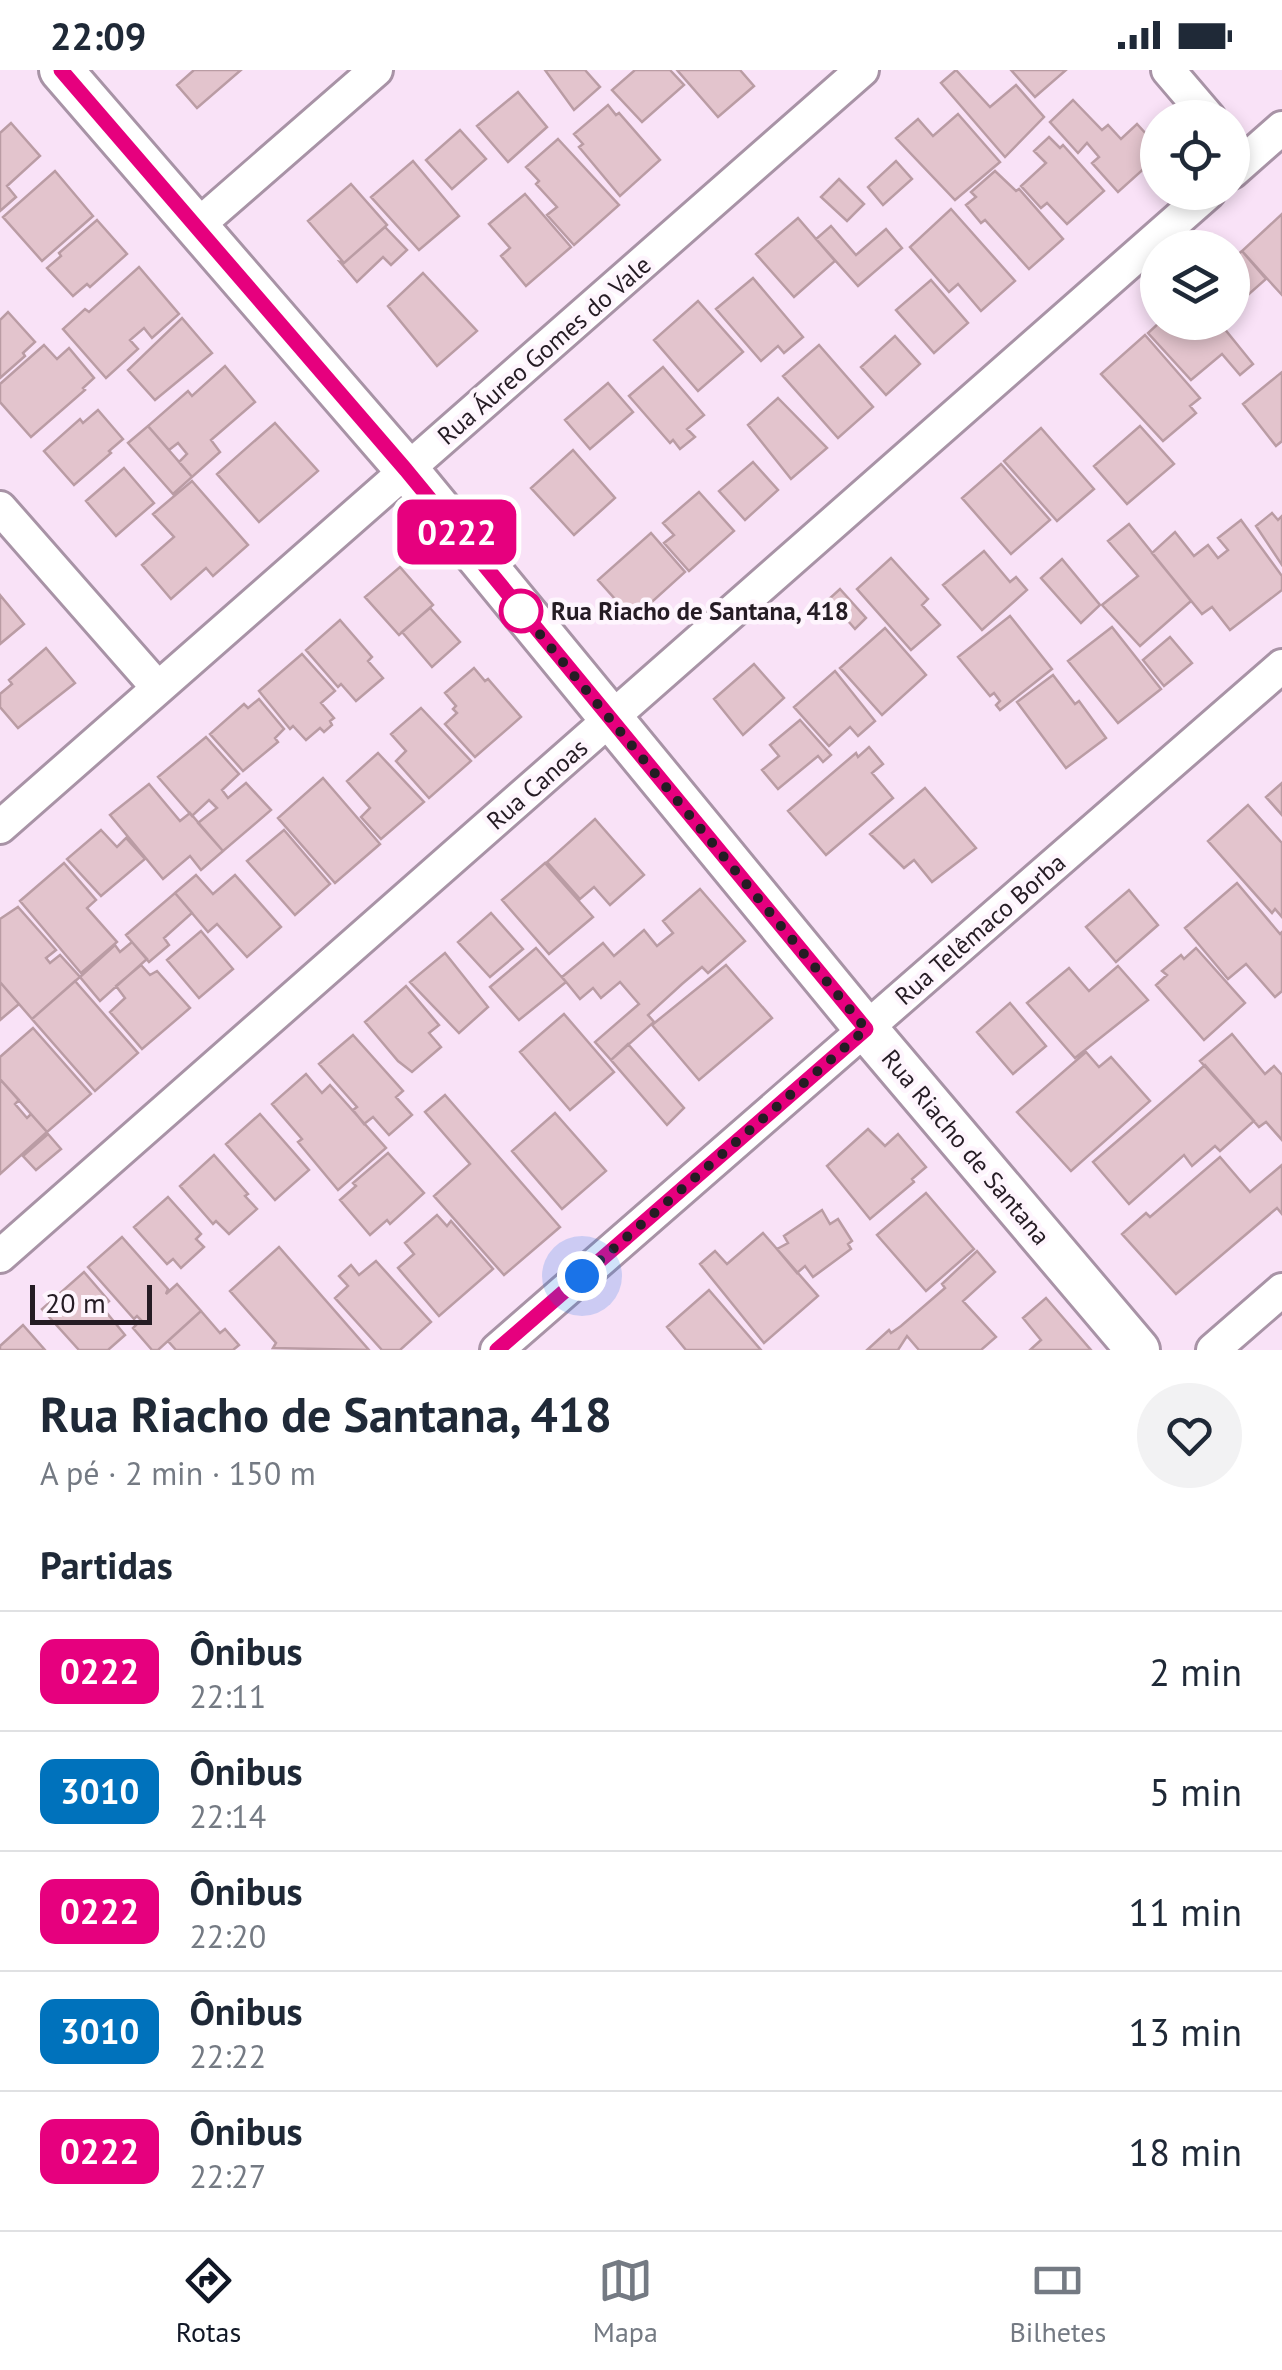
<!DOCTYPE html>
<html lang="pt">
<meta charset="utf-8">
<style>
body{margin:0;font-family:"PT Sans",sans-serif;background:#f2f2f3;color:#1f2937;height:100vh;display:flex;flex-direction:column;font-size:38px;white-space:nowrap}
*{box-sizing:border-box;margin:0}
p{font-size:32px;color:#747a83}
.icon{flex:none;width:55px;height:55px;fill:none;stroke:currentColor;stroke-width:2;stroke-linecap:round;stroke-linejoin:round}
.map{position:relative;height:1280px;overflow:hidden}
.side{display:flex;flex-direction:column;background:#fff;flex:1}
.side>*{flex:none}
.badge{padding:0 20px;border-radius:15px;font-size:35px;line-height:65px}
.tools{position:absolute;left:1140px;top:30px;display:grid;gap:20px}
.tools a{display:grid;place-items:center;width:110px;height:110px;border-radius:50%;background:#fff;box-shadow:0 5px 15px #0003;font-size:50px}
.scale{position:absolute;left:30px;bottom:25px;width:122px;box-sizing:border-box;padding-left:10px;border:5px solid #251c24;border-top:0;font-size:28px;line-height:35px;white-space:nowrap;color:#251c24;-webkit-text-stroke:8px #fef5fd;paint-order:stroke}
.you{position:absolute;width:50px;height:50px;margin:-25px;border:8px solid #fff;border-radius:50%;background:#1a73e8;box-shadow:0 0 0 15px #1a73e833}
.map>.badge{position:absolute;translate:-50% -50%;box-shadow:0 0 0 5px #fff}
h2{padding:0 40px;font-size:38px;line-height:90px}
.round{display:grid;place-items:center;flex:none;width:105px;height:105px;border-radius:52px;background:#f2f2f3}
.summary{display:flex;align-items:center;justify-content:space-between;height:170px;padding:0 40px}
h1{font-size:48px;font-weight:600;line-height:75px}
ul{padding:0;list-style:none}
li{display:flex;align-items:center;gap:30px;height:120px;padding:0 40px;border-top:2px solid #e0e1e3}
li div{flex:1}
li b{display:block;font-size:38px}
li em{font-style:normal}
li .badge{min-width:110px;font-weight:700;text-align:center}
.status{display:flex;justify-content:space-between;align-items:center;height:70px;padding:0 50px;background:#fff;direction:ltr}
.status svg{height:28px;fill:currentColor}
.tabs{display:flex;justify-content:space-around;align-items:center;height:140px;border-top:2px solid #e0e1e3;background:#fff;font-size:28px;color:#747a83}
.tabs a{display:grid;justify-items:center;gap:5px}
.tabs .selected{color:#111827}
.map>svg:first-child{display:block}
</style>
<div class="status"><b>22:09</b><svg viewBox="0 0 49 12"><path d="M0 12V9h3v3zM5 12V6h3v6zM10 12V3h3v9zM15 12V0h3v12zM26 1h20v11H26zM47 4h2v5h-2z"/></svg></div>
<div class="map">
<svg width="1282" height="1280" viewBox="0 0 1282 1280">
<rect width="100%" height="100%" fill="#f9e2f7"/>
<path fill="#e3c4cd" stroke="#ba9ca4" stroke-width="2.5" d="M 194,0 L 241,0 L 197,38 L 177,15 Z
M 545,0 L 585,0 L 600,17 L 574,40 Z
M 635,0 L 670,0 L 684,15 L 642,52 L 612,20 Z
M 677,0 L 740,0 L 754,16 L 718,47 Z
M 956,0 L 990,37 L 1016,15 L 1044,47 L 1005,87 L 941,13 Z
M 1011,0 L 1066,0 L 1035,27 Z
M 518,22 L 547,57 L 508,92 L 477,56 Z
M 1073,30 L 1102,60 L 1108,55 L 1121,69 L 1137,54 L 1158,77 L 1158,86 L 1118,122 L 1092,93 L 1099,87 L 1087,73 L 1078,83 L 1050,52 Z
M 608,35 L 616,45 L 619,43 L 660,90 L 620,126 L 579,77 L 583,74 L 574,64 Z
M 958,44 L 1000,92 L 955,130 L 896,68 L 918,49 L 933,66 Z
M 11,53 L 40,86 L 7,116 L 16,127 L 0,141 L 0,63 Z
M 460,60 L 486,89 L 452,119 L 426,90 Z
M 1049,67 L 1060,78 L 1063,75 L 1104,121 L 1067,154 L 1047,133 L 1041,138 L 1021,116 L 1046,93 L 1034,81 Z
M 558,69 L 619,135 L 574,175 L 547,145 L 557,137 L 536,114 L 539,111 L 526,97 Z
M 413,91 L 459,146 L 419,180 L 371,127 Z
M 896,91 L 912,109 L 883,135 L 868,117 Z
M 55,101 L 93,146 L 42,191 L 3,147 Z
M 995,101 L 1016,121 L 1019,119 L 1063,169 L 1029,199 L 985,150 L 981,153 L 966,135 L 976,127 L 971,122 Z
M 839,109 L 864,134 L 847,151 L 821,127 Z
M 351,114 L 387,155 L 344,193 L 308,151 Z
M 525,124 L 571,177 L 526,216 L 501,186 L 510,178 L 489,154 Z
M 951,139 L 1015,211 L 981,241 L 958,214 L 949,222 L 910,177 Z
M 1282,144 L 1282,225 L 1242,181 Z
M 798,148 L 835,191 L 794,227 L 756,184 Z
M 97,150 L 127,184 L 90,217 L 87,214 L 73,226 L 47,198 L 61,186 L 59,183 Z
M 831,156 L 856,185 L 886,159 L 902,178 L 858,216 L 816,169 Z
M 385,157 L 407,180 L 391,195 L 383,187 L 357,212 L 340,192 L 344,193 Z
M 1242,181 L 1266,209 L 1232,239 L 1232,189 Z
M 139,197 L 179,244 L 152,268 L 144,258 L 130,270 L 138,279 L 106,308 L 63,259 L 85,239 L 89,242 Z
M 423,203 L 477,261 L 437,296 L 388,236 Z
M 753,208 L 803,267 L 784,283 L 778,276 L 761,291 L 716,239 Z
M 931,210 L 968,253 L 934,283 L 896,240 Z
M 698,231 L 743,282 L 698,321 L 654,270 Z
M 8,242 L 35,272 L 23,283 L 25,286 L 0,308 L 0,250 Z
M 182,248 L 212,283 L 155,330 L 128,300 Z
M 1160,252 L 1219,252 L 1253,294 L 1240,305 L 1222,284 L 1191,310 L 1148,263 Z
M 1145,265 L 1200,328 L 1190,336 L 1196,343 L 1163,371 L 1101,304 Z
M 895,266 L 920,294 L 886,325 L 861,297 Z
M 44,275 L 57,289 L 69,278 L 94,308 L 83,318 L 85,320 L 31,367 L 0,332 L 0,314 Z
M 819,275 L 873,337 L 838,368 L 783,306 Z
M 225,296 L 255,332 L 211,370 L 220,382 L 192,407 L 179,392 L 187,384 L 178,373 L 169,380 L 148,356 L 188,321 L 192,326 Z
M 663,297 L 704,345 L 687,359 L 695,367 L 680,379 L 673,370 L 670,373 L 629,326 Z
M 1282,302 L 1282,371 L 1276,376 L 1243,334 Z
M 608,313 L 633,342 L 590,379 L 565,350 Z
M 778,328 L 827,378 L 791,409 L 748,355 Z
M 98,340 L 123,369 L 109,381 L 111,383 L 74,415 L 44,381 L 80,349 L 83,353 Z
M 275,353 L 318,401 L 259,452 L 217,404 Z
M 148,356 L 192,407 L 173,424 L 128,373 Z
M 1140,356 L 1174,394 L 1127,434 L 1094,396 Z
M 1041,358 L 1094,419 L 1057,451 L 1004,391 Z
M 573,380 L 615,428 L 574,465 L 531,418 Z
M 753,392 L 778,420 L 745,450 L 719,421 Z
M 1001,394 L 1050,450 L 1011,484 L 962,428 Z
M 124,398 L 154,433 L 116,466 L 86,431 Z
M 192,411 L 248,475 L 213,506 L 206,498 L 171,529 L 142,495 L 174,467 L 153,444 Z
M 699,422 L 734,461 L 689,501 L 664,473 L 674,465 L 663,453 Z
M 1272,443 L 1278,450 L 1282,446 L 1282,495 L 1256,456 Z
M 1241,450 L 1282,506 L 1282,520 L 1230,560 L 1212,537 L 1202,544 L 1152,483 L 1175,462 L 1194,486 L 1208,475 L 1218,488 L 1228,480 L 1218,468 Z
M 1129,454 L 1191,531 L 1140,576 L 1102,535 L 1138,506 L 1108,471 Z
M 651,463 L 685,502 L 633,549 L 598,510 Z
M 984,481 L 1010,512 L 1016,507 L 1027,520 L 982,560 L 943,515 Z
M 891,488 L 928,529 L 922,535 L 940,555 L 911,580 L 857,519 Z
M 1062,489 L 1100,535 L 1081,553 L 1041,508 Z
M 400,497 L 433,535 L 399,565 L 365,527 Z
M 840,519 L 866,548 L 855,559 L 829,529 Z
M 0,525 L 24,554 L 0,574 Z
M 430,538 L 460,572 L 432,597 L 402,562 Z
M 1010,546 L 1052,599 L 1000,640 L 996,635 L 1000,631 L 994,623 L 990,626 L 958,587 Z
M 340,550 L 372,587 L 368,591 L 383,608 L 356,631 L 341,614 L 338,617 L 306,580 Z
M 1112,557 L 1161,619 L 1118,653 L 1068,591 Z
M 885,558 L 926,605 L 882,645 L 840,598 Z
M 1170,567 L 1192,593 L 1164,616 L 1143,590 Z
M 46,578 L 75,613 L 18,658 L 0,637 L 0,624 L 12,614 L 9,610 Z
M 302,584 L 335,621 L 321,633 L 334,648 L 330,651 L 332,655 L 324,662 L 320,658 L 306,670 L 293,656 L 290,659 L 259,621 Z
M 754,594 L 784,628 L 743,665 L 714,629 Z
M 474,598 L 485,611 L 488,609 L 521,647 L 475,687 L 445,654 L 457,643 L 453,639 L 456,636 L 445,623 Z
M 835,601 L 875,651 L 858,666 L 850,657 L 829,676 L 794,637 Z
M 1053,605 L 1075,634 L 1079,631 L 1106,668 L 1066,698 L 1017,632 Z
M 259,629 L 284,659 L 275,668 L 278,672 L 243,701 L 210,664 L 244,634 L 248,638 Z
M 421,638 L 471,691 L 429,728 L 396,691 L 406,681 L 391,664 Z
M 800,650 L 831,685 L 823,692 L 818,686 L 778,719 L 762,700 L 779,686 L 770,675 Z
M 206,667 L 239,704 L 222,720 L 228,728 L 246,713 L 271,740 L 223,781 L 198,753 L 217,738 L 209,730 L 192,746 L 158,707 Z
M 869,677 L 883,694 L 872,703 L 893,728 L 826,785 L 788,741 L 856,683 L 858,687 Z
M 378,683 L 424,732 L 381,769 L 361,747 L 370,738 L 347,711 Z
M 323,708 L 380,774 L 335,813 L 278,748 Z
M 1282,713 L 1282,745 L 1266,727 Z
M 149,714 L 180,751 L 190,743 L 223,781 L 201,800 L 190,786 L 163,809 L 110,745 Z
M 925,718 L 976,778 L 932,812 L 914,790 L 904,798 L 870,764 Z
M 1248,735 L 1282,773 L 1282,847 L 1275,839 L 1272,843 L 1208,771 Z
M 595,749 L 644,805 L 610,835 L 594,817 L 580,829 L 547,792 Z
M 101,760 L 117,777 L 126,768 L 145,789 L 101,826 L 67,789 Z
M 284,760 L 330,814 L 295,845 L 247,791 Z
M 64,793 L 96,830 L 87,838 L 117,872 L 81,903 L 20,831 Z
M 545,793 L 593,847 L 549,884 L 502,830 Z
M 196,805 L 213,824 L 235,805 L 281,857 L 247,887 L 217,854 L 208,862 L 175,823 Z
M 1237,813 L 1280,864 L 1282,862 L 1282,921 L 1275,927 L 1246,894 L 1228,909 L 1185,858 Z
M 700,819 L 745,871 L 708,903 L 702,897 L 682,914 L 648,945 L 654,952 L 611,990 L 595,972 L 639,934 L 620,912 L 601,928 L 593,918 L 580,929 L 562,907 L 603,873 L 614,886 L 644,860 L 657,876 L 673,863 L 663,851 Z
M 1129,820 L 1158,855 L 1116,892 L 1086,857 Z
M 175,823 L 192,843 L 164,868 L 169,875 L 149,892 L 126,865 Z
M 18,837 L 56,880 L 46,888 L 50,893 L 60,885 L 80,907 L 32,949 L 0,912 L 0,849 Z
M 491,843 L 523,879 L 490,907 L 458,872 Z
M 201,861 L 233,899 L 199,928 L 167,890 Z
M 132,872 L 147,889 L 100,931 L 80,907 L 115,875 L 120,882 Z
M 536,878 L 566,912 L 519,950 L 490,917 Z
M 1196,878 L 1245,933 L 1204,970 L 1156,915 L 1167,905 L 1162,901 L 1181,885 L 1184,889 Z
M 445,883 L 488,937 L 459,963 L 410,912 Z
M 141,895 L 150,905 L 157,901 L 190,938 L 142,979 L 110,942 L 125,928 L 116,916 Z
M 726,895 L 772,948 L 699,1010 L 652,955 Z
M 1118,896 L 1148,930 L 1075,988 L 1027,933 L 1069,898 L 1089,921 Z
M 75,911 L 138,983 L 95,1021 L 32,949 Z
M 0,912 L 19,934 L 0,950 Z
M 406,916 L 439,955 L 429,963 L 441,977 L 412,1002 L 398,991 L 365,952 Z
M 1010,933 L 1046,976 L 1013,1004 L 977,962 Z
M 564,944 L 614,1002 L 570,1040 L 520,982 Z
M 33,958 L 91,1024 L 47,1062 L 0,1009 L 0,987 Z
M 1232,964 L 1265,1004 L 1274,996 L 1282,1005 L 1282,1070 L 1266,1052 L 1259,1057 L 1200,991 Z
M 353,965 L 403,1021 L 396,1027 L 412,1045 L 389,1065 L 373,1047 L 364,1054 L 353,1040 L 357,1037 L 319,994 Z
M 628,974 L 684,1038 L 667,1055 L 611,990 Z
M 1086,982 L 1099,997 L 1111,987 L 1150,1031 L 1071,1101 L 1017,1042 Z
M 1205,995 L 1254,1051 L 1220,1081 L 1215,1076 L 1192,1096 L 1184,1085 L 1129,1134 L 1093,1092 Z
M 306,1004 L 322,1023 L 330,1015 L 386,1078 L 338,1120 L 298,1072 L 302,1069 L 272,1034 Z
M 0,1009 L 19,1030 L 15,1034 L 27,1048 L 31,1044 L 47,1062 L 0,1104 Z
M 445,1025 L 560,1157 L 504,1205 L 434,1126 L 470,1094 L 425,1042 Z
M 555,1043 L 606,1101 L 562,1139 L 512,1081 Z
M 260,1044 L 309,1100 L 275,1130 L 226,1074 Z
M 868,1059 L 885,1076 L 898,1064 L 926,1097 L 912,1109 L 914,1112 L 870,1149 L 827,1096 Z
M 48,1064 L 61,1079 L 36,1100 L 23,1086 Z
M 388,1083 L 424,1123 L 390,1154 L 387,1150 L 370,1165 L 340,1130 L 356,1116 L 353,1113 Z
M 214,1085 L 248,1124 L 245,1126 L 257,1139 L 229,1164 L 216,1151 L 213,1154 L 180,1116 Z
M 1220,1087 L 1250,1122 L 1282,1095 L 1282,1144 L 1277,1138 L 1176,1224 L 1122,1164 L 1146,1143 L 1150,1147 Z
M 926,1123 L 974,1179 L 926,1221 L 877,1165 Z
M 168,1127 L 201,1164 L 196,1169 L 204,1177 L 181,1198 L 173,1189 L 167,1194 L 134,1157 Z
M 822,1140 L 830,1154 L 838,1149 L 852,1171 L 848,1174 L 851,1179 L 813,1207 L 805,1196 L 797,1203 L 777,1179 L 788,1173 L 784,1166 Z
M 437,1145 L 447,1156 L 451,1151 L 493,1199 L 439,1246 L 398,1198 L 414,1184 L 405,1173 Z
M 763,1163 L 818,1226 L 764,1273 L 700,1194 L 715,1181 L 727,1194 Z
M 122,1167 L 168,1219 L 166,1224 L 177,1214 L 201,1241 L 158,1280 L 152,1280 L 133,1258 L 141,1250 L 137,1246 L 134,1249 L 88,1197 Z
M 279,1177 L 369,1280 L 273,1278 L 276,1273 L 230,1221 Z
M 977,1181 L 995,1202 L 963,1231 L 996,1267 L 981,1280 L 919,1280 L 907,1266 L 898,1280 L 867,1280 L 889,1260 L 891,1263 L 901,1256 L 945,1218 L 942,1214 Z
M 376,1191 L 431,1252 L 400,1280 L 382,1280 L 335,1228 L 348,1216 L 339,1206 L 351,1195 L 359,1205 Z
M 84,1202 L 109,1231 L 102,1237 L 125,1265 L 108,1280 L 79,1280 L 42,1239 Z
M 709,1220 L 761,1280 L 686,1280 L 667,1257 Z
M 1046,1228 L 1091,1280 L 1030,1280 L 1041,1270 L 1023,1248 Z
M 201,1241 L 220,1263 L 225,1259 L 239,1275 L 233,1280 L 176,1280 L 168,1271 Z
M 23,1255 L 45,1280 L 0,1280 L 0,1276 Z"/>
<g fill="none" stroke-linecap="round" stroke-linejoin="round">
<defs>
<path id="minor" d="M 1168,0 L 1209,48
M 1232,102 L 1282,58
M 197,156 L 376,0
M 0,438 L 158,618
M 0,757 L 862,0
M 0,1186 L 1209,122
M 497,1280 L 1282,596
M 1213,1280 L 1282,1220"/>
<path id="tertiary" d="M 61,0 L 407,400 L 866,959 L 1138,1280"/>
</defs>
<use href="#minor" stroke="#a893a6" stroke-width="38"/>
<use href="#tertiary" stroke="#a893a6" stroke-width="48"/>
<use href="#minor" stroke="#fff" stroke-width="32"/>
<use href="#tertiary" stroke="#fff" stroke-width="42"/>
</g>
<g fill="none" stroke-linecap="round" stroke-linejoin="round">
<defs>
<path id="line" d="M 61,0 L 406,400 L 866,959 L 497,1280"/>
</defs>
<use href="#line" stroke="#fff" stroke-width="22"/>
<use href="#line" stroke="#e6007e" stroke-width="15"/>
<path stroke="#251c24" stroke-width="10" stroke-dasharray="0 18" d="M 521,541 L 519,539 L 866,959 L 582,1206"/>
</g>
<circle fill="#fff" stroke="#e6007e" stroke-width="5" cx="521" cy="541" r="20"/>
<g text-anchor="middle" stroke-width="9" stroke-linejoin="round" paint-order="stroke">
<g font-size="25" fill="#251c24" stroke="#fef5fd">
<text transform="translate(544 280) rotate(-41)" y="9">Rua Áureo Gomes do Vale</text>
<text transform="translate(537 714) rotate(-41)" y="9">Rua Canoas</text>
<text transform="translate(980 859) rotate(-41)" y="9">Rua Telêmaco Borba</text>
<text transform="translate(966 1077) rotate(50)" y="9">Rua Riacho de Santana</text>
</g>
<g font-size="25" font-weight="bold" fill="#251c24" stroke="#fef5fd" text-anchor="start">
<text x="551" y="550">Rua Riacho de Santana, 418</text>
</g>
</g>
</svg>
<div class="tools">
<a><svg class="icon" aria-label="locate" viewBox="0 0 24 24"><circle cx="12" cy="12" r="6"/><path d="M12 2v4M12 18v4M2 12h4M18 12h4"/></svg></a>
<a><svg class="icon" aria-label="layers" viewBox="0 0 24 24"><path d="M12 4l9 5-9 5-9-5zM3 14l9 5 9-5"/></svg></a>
</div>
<div class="scale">20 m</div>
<div class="you" style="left:582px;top:1206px"></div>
<b class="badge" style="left:457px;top:462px;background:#e6007e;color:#fff">0222</b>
</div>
<section class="side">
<div class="summary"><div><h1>Rua Riacho de Santana, 418</h1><p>A pé · 2 min · 150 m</p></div><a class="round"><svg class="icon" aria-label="heart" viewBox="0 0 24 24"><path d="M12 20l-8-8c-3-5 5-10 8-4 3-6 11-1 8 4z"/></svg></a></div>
<h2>Partidas</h2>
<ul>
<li><span class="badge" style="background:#e6007e;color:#fff">0222</span><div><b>Ônibus</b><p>22:11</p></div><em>2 min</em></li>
<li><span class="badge" style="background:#0072bc;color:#fff">3010</span><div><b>Ônibus</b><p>22:14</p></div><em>5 min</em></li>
<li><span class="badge" style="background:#e6007e;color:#fff">0222</span><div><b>Ônibus</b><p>22:20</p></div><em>11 min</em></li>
<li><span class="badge" style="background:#0072bc;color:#fff">3010</span><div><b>Ônibus</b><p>22:22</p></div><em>13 min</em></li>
<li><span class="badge" style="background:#e6007e;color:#fff">0222</span><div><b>Ônibus</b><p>22:27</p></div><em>18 min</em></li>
</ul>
</section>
<nav class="tabs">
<a class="selected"><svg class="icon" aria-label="directions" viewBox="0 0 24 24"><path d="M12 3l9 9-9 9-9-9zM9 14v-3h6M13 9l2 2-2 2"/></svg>Rotas</a>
<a><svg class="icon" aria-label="map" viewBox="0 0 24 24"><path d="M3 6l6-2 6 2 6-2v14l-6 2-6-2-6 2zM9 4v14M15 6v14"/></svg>Mapa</a>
<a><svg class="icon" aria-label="tickets" viewBox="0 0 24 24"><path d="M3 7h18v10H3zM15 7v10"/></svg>Bilhetes</a>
</nav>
